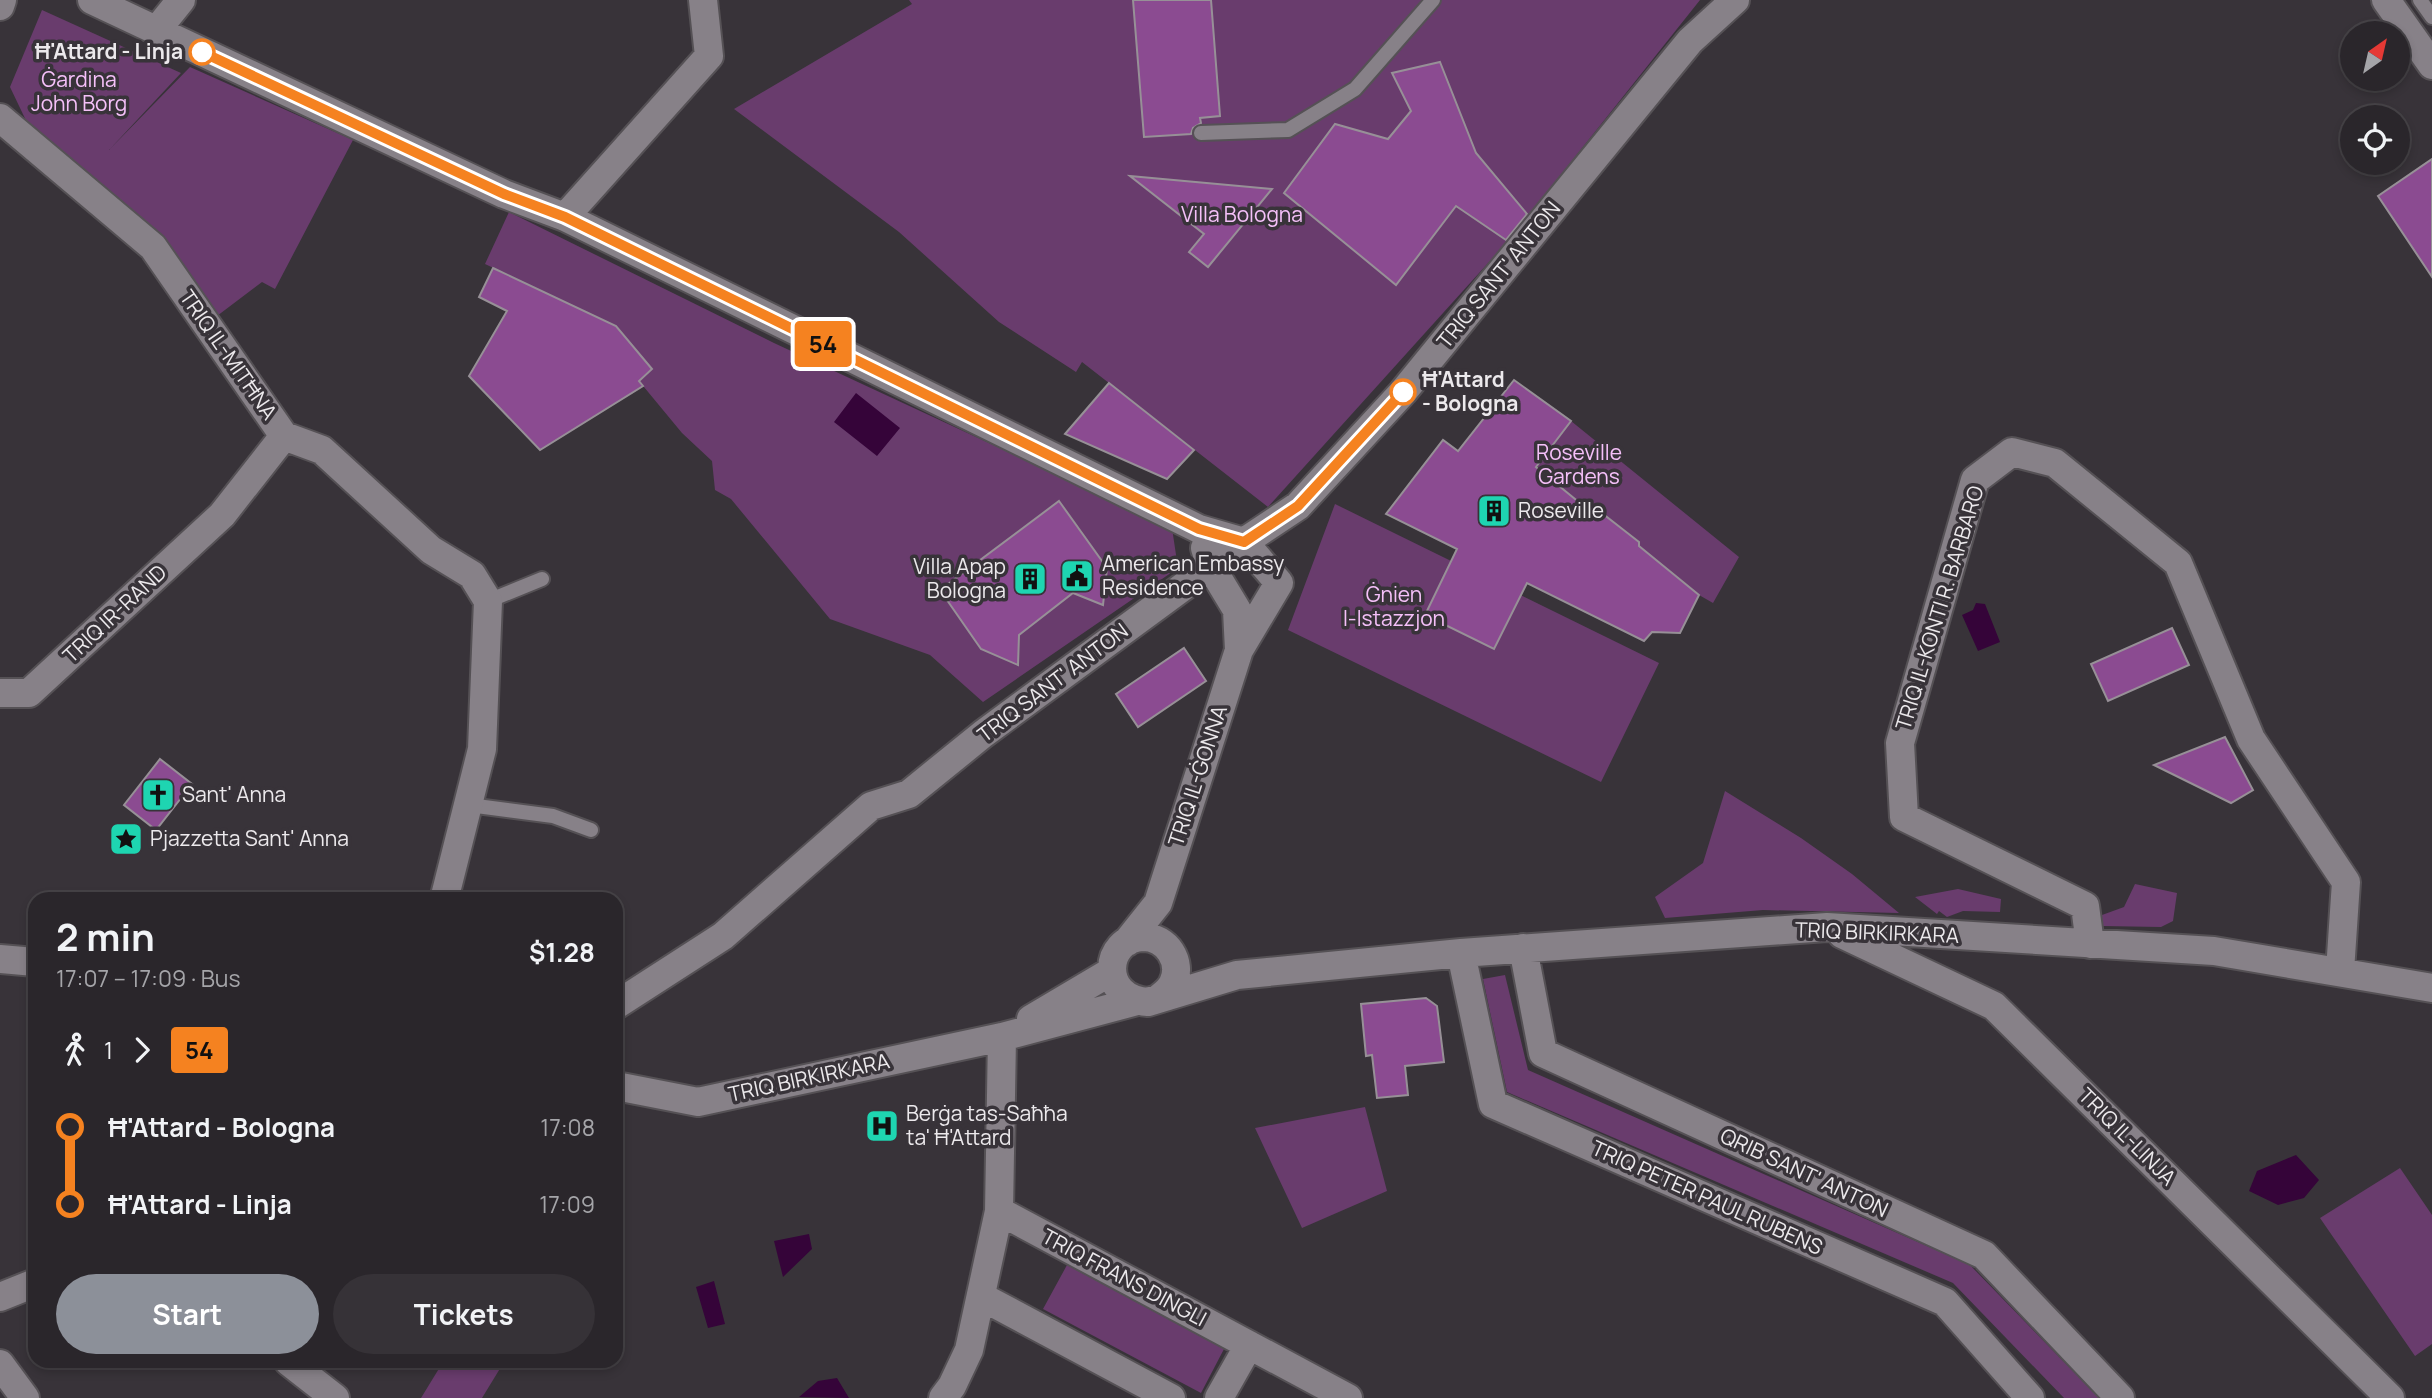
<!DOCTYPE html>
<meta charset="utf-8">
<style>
body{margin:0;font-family:Manrope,sans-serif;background:#363237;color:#f1f3f6;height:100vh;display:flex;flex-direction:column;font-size:26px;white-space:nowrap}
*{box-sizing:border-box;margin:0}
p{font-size:23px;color:#a5a5a9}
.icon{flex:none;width:38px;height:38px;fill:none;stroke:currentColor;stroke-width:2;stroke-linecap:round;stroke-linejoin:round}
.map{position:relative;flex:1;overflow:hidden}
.sheet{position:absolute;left:28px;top:892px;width:595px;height:476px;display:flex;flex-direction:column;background:#2a262b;border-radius:21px;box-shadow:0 4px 10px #0003,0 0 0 2px #464347}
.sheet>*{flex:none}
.badge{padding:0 14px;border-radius:5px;font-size:24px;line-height:46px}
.needle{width:46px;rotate:34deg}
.buttons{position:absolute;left:2340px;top:21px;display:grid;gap:14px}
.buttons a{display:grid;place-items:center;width:70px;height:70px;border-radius:50%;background:#2a262b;box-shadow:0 4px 10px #0003,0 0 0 2px #464347;font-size:35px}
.map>.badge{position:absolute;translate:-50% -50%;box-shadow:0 0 0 4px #fff}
.legs{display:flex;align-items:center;gap:10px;height:77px;padding:0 28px;font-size:23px}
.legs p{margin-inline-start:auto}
.head{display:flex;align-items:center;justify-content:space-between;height:119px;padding:0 28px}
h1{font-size:38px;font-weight:700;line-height:52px}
.action{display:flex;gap:14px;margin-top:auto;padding:14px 28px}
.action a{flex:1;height:80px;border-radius:42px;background:#8c9099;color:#fff;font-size:28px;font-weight:700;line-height:80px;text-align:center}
.action a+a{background:#363237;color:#f1f3f6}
ul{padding:0 28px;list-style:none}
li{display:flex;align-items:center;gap:24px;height:77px;font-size:26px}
li i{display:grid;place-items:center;width:10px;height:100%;margin:0 9px;background:currentColor}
li i::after{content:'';width:18px;height:18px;margin:-9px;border:5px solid;border-radius:50%;background:#2a262b}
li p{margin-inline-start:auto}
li:first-child i{background:linear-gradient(#0000 50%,currentColor 0)}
li:last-child i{background:linear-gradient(currentColor 50%,#0000 0)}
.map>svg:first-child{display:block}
</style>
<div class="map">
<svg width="2432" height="1398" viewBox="0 0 2432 1398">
<rect width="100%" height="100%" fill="#383339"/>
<path fill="#693c6d" d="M 909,0 L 1700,0 L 1508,241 L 1268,507 L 1082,362 L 1076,372 L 999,322 L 899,232 L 734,109 L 912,4 Z
M 42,10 L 181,73 L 109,150 L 190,67 L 353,140 L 275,289 L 262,282 L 217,316 L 31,131 L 10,87 Z
M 509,212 L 774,343 L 1172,528 L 1178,568 L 983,702 L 930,655 L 830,619 L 731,499 L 715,490 L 712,461 L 682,433 L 639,381 L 652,369 L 616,326 L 485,264 Z
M 1571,421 L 1739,557 L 1713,603 L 1699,595 L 1639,546 L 1639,541 L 1589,503 L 1586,508 L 1537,466 Z
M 1335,504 L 1659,663 L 1601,782 L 1288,630 Z
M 1725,791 L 1801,838 L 1852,874 L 1899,913 L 1763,910 L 1665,918 L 1655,897 L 1703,863 Z
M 2135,884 L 2177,893 L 2173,921 L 2161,927 L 2102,926 L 2102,915 L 2124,907 Z
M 1958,889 L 2001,899 L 2000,912 L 1963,911 L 1947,917 L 1939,911 L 1937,914 L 1915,897 Z
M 1505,975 L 1528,1070 L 1970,1265 L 2099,1398 L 2064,1398 L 1953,1283 L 1507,1092 L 1483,979 Z
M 1365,1107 L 1387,1191 L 1302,1228 L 1255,1128 Z
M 2400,1168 L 2432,1215 L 2432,1344 L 2415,1356 L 2320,1218 Z
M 1067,1265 L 1224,1349 L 1201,1393 L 1043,1309 Z
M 443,1362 L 504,1362 L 482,1398 L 421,1398 Z"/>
<path fill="#350439" d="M 856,393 L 900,428 L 877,456 L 834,422 Z
M 1976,603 L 1985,604 L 2000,642 L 1978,651 L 1962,615 L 1973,610 Z
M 2296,1155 L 2319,1180 L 2304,1198 L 2278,1205 L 2249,1191 L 2257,1171 Z
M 809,1234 L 812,1249 L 783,1277 L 774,1241 Z
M 714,1281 L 725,1324 L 708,1328 L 696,1287 Z
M 837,1378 L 849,1398 L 799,1397 L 818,1381 Z"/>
<path fill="#8b4b91" stroke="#979097" stroke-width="2" d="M 1133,0 L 1211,0 L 1220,116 L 1200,118 L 1201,123 L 1193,128 L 1191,134 L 1144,137 Z
M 1440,62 L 1476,153 L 1527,214 L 1506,240 L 1456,206 L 1396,285 L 1284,193 L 1335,124 L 1388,139 L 1411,111 L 1392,73 Z
M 2432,159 L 2432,277 L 2378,196 Z
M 1130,176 L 1272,189 L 1208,267 L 1189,252 L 1204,234 Z
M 493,268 L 616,326 L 652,369 L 639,381 L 643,386 L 540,450 L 469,376 L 507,311 L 479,297 Z
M 1514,380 L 1571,421 L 1536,467 L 1586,508 L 1589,503 L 1639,542 L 1639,546 L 1699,595 L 1680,633 L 1652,632 L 1644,641 L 1527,583 L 1494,649 L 1425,615 L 1457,549 L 1386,514 L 1443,440 L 1458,451 Z
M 1109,383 L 1194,450 L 1167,479 L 1065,434 Z
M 1059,501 L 1107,568 L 1103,605 L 1073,593 L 1019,635 L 1018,665 L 981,649 L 940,590 Z
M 2172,628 L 2189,665 L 2108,701 L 2091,664 Z
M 1184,648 L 1206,681 L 1138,727 L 1116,694 Z
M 2225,737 L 2253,790 L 2231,803 L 2154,765 Z
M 160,759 L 192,784 L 156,830 L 124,805 Z
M 1426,998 L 1437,1006 L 1444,1062 L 1405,1066 L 1408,1095 L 1377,1098 L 1372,1055 L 1366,1056 L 1361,1004 Z"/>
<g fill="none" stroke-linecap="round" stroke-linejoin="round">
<defs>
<path id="lane" d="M 2420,0 L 2432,17
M 1201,133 L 1288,130 L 1355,89 L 1433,0
M 488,601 L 542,579
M 469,805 L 553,816 L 591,830"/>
<path id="street" d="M 92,0 L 504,194 L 565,217 L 1199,529 L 1244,542
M 2386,0 L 2432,65
M 0,6 L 2,0
M 156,31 L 181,0
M 0,118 L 153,247 L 284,436 L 322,450 L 431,550 L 472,575 L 488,601 L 482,749 L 444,900
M 565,217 L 709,56 L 703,0
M 1205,548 L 1211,567 L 1237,610 L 1239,650
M 0,693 L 29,693 L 222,515 L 284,436
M 1842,934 L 1994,1006 L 2390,1398
M 1127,942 L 1158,903 L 1239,650 L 1279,583 L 1244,542
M 2090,944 L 2085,906 L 1904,817 L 1900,743 L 1975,480 L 2012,452 L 2055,463 L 2178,563 L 2251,739 L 2346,882 L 2340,971
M 1523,948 L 1543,1053 L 1984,1255 L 2120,1398
M 1461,953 L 1493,1104 L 1945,1302 L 2030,1398
M 0,959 L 35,962
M 1158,999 C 1164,994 1170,990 1173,983 C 1183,962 1167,937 1143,937 C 1104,938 1098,998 1148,1002 L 1237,975 L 1461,953 L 1827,927 L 2214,951 L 2432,988
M 616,1005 L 723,936 L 871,806 L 909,794 L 983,734 L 1244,542 L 1298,506 L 1403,392 L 1690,41 L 1735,0
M 1031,1019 L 1112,971
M 616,1086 L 698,1102 L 1002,1037 L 1137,1001
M 999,1211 L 1348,1398
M 0,1297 L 35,1283
M 982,1297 L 1171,1398
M 289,1362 L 335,1398
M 0,1364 L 25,1398
M 943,1398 L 952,1386 L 969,1350 L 999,1211 L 1002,1037
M 1219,1398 L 1249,1345"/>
</defs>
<use href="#lane" stroke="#555155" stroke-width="18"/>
<use href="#street" stroke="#555155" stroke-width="32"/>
<use href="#lane" stroke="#878188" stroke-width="14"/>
<use href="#street" stroke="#878188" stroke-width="28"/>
</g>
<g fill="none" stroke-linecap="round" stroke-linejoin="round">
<defs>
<path id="line-1" d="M 202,52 L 504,194 L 565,217 L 1199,529 L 1244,542 L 1298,506 L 1403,392"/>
</defs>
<use href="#line-1" stroke="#fff" stroke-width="16"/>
<use href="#line-1" stroke="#f58220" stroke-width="10"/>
</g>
<defs>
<symbol id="building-square" viewBox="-11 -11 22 22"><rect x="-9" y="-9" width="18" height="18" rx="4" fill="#1ed5b1" stroke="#383339"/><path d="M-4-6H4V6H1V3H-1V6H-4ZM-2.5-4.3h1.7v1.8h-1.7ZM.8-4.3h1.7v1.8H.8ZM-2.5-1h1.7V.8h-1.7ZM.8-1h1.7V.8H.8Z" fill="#111"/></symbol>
<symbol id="civic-square" viewBox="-11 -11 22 22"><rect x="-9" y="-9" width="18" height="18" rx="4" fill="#1ed5b1" stroke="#383339"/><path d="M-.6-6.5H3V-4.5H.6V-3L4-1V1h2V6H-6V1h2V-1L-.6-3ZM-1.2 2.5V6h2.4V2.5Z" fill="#111"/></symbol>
<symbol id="church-square" viewBox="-11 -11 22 22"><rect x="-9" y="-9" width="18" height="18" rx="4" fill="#1ed5b1" stroke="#383339"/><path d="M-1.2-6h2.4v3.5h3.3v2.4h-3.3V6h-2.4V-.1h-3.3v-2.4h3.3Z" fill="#111"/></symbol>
<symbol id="sight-square" viewBox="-11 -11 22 22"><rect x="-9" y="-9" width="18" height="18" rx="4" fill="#1ed5b1" stroke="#383339"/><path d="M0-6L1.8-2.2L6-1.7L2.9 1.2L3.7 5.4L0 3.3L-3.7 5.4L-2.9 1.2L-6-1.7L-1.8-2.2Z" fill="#111"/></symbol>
<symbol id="hospital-square" viewBox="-11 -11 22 22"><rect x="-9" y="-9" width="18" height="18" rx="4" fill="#1ed5b1" stroke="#383339"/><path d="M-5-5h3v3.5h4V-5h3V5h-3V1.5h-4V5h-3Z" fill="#111"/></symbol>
</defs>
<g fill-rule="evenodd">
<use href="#building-square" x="1475" y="492" width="38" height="38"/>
<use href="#civic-square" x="1058" y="557" width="38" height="38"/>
<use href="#building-square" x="1011" y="560" width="38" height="38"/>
<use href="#church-square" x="139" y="776" width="38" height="38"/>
<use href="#sight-square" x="107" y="820" width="38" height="38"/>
<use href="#hospital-square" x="863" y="1107" width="38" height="38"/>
</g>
<g fill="#fff" stroke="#f58220" stroke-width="3.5">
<circle cx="202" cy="52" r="12"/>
<circle cx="1403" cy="392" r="12"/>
</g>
<g text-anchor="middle" stroke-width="7" stroke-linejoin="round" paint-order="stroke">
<g font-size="21" font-weight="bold" fill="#ece9ec" stroke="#383339" text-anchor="end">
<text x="183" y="59">Ħ'Attard - Linja</text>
<text x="1422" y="387" text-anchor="start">Ħ'Attard<tspan x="1422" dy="24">- Bologna</tspan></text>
</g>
<g font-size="21" fill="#f5c0f9" stroke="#383339">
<text x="79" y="87">Ġardina<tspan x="79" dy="24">John Borg</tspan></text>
<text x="1242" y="222">Villa Bologna</text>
<text x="1579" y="460">Roseville<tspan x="1579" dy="24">Gardens</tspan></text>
<text x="1394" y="602">Ġnien<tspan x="1394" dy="24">l-Istazzjon</tspan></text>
</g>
<g font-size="21" fill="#ece9ec" stroke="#383339">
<text transform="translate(1499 275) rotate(-51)" y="7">TRIQ SANT' ANTON</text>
<text transform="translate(228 355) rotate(55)" y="7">TRIQ IL-MITĦNA</text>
<text transform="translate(1940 608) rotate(-73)" y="7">TRIQ IL-KONTI R. BARBARO</text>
<text transform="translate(115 614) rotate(-43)" y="7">TRIQ IR-RAND</text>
<text transform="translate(1053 683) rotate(-37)" y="7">TRIQ SANT' ANTON</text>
<text transform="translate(1198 776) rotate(-72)" y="7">TRIQ IL-ĠONNA</text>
<text transform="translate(1877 933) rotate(2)" y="7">TRIQ BIRKIRKARA</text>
<text transform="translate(809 1078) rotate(-12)" y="7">TRIQ BIRKIRKARA</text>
<text transform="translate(2127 1137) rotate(45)" y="7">TRIQ IL-LINJA</text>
<text transform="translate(1804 1173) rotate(25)" y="7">QRIB SANT' ANTON</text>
<text transform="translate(1707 1198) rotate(24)" y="7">TRIQ PETER PAUL RUBENS</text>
<text transform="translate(1124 1278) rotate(28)" y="7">TRIQ FRANS DINGLI</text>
</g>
<g font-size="21" fill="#ece9ec" stroke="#383339" text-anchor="start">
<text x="1518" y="518">Roseville</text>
<text x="1102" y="571">American Embassy<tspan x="1102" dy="24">Residence</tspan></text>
<text x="1006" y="574" text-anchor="end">Villa Apap<tspan x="1006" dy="24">Bologna</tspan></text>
<text x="182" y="802">Sant' Anna</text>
<text x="150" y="846">Pjazzetta Sant' Anna</text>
<text x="906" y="1121">Berġa tas-Saħħa<tspan x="906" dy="24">ta' Ħ'Attard</tspan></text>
</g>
</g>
</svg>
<div class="buttons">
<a><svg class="needle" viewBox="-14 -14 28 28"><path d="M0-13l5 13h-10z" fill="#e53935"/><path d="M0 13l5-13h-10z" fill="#a5a5a9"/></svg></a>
<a><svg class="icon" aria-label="locate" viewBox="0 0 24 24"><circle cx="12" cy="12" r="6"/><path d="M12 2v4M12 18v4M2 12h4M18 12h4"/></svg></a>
</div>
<b class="badge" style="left:823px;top:344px;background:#f58220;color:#111">54</b>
<section class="sheet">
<div class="head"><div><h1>2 min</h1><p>17:07 – 17:09 · Bus</p></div><b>$1.28</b></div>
<div class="legs"><svg class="icon" aria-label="walk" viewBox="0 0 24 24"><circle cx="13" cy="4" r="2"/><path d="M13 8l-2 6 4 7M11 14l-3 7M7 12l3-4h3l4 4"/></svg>1<svg class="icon" aria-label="forward" viewBox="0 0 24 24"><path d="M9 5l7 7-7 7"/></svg><b class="badge" style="background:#f58220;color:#111">54</b></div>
<ul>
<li><i style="color:#f58220"></i><b>Ħ'Attard - Bologna</b><p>17:08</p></li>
<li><i style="color:#f58220"></i><b>Ħ'Attard - Linja</b><p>17:09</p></li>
</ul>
<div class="action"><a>Start</a><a>Tickets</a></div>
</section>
</div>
